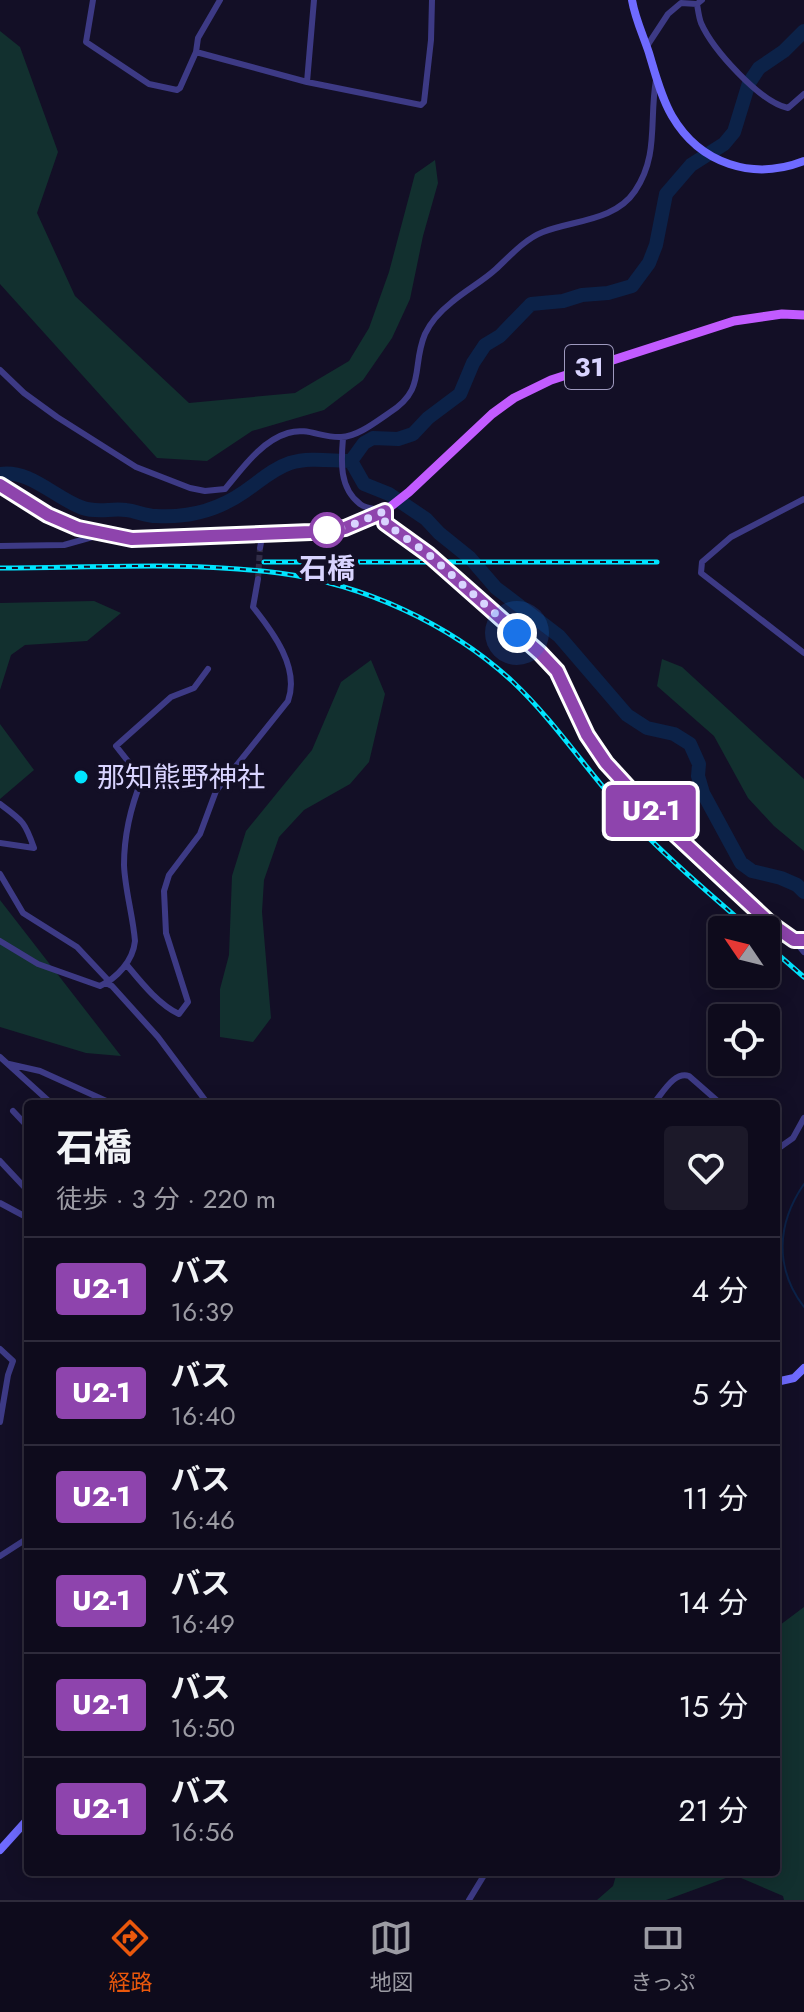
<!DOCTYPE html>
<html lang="ja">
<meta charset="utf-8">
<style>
body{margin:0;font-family:Jost,"Noto Sans JP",sans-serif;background:#1c1929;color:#f1f3f6;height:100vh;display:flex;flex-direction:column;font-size:30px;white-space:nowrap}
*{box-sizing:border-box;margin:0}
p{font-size:26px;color:#9b9ba3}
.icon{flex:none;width:44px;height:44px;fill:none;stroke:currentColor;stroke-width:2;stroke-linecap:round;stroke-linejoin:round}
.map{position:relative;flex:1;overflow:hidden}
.details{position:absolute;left:24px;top:1100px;width:756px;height:776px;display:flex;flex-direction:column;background:#0e0b1c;border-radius:8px;box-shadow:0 4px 20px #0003,0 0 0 2px #2e2b3b}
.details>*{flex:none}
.badge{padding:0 16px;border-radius:6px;font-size:28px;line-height:52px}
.needle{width:52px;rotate:305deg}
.controls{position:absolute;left:708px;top:916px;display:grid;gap:16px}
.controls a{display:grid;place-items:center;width:72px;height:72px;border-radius:8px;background:#0e0b1c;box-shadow:0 4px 20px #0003,0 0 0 2px #2e2b3b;font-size:40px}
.you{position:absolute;width:40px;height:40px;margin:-20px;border:6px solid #fff;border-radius:50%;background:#1a73e8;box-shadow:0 0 0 12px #1a73e833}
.map>.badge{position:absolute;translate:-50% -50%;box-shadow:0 0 0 4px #fff}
.round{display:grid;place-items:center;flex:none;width:84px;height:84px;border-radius:8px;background:#1c1929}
.overview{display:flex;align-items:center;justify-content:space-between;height:136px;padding:0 32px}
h1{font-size:38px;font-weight:700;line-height:60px}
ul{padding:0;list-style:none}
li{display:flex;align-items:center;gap:24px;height:104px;padding:0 32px;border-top:2px solid #2e2b3b}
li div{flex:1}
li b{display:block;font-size:30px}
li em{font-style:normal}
li .badge{min-width:88px;font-weight:700;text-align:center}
.dock{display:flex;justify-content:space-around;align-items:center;height:112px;border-top:2px solid #2e2b3b;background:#0e0b1c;font-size:22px;color:#9b9ba3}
.dock a{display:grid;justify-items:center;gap:4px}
.dock .current{color:#ea580c}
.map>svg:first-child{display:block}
</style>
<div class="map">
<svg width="804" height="1900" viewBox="0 0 804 1900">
<rect width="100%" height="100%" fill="#130f26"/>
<path fill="#12302f" d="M 0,31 L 20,47 L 58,152 L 37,213 L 75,296 L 189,403 L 295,393 L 349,361 L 369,328 L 389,272 L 415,174 L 435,160 L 438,183 L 423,236 L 410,299 L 392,338 L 363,380 L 324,410 L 252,431 L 207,461 L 157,458 L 0,284 Z
M 94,601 L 121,613 L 87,641 L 25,645 L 11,655 L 0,690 L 0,603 Z
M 662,659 L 682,667 L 804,779 L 804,851 L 774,826 L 748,798 L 714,736 L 657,686 Z
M 371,660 L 385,694 L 369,762 L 350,784 L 304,810 L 279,837 L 264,880 L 262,912 L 271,1018 L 253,1042 L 220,1037 L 220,989 L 229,955 L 232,876 L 246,831 L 312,750 L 341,682 Z
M 0,724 L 34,770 L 0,799 Z
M 0,900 L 121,1056 L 86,1053 L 0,1027 Z
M 804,1607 L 804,1900 L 784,1900 L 783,1896 L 734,1875 L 666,1900 L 597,1900 L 613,1886 L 617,1872 L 776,1872 L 776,1628 Z"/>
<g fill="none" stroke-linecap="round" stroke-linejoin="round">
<path stroke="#0c2248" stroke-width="2" d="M 804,1184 C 777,1223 774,1268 804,1307"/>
<path stroke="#0c2248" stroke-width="14" d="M 351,461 L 364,443 L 373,438 L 398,439 L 413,434 L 428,418 L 460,394 L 473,363 L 485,345 L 500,336 L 531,304 L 563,301 L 582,295 L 608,293 L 632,286 L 649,263 L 656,245 L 666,194 L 691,165 L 724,144 L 734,132 L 749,83 L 759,68 L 784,51 L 804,31
M 0,474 C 30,469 56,499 83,508 C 97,513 112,508 126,510 C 136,511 146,516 156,516 C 188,518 218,510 244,492 C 259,482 272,469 290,463 C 309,457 332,461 351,461 L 364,484 L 389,494 L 426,519 L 439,533 L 470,558 L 496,588 L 559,636 L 627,715 L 647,728 L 674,734 L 690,744 L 699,764 L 698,776 L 703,793 L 741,863 L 752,871 L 781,878 L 797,885 L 804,892"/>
<path stroke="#312d47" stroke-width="6" stroke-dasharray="6 3" stroke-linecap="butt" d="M 258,579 L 260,548"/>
<path stroke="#3d3a85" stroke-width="6" d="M 93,0 L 86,42 L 149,84 L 177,90 L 180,88 L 196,52 L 198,38 L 220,0
M 697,4 C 698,10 699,18 701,23 C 713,50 760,102 788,108 L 804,94
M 647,46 L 668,14 L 681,3 L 697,4 L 702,0
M 196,52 L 307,82 L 421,105 L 424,102 L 431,40 L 432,0
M 307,82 L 314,0
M 0,370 L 24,393 L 57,417 L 136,467 L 190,488 L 205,491 L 225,489 C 242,469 261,441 288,433 C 307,427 322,438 341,437 C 357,437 377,421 389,413 C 427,389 411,367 425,334 C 431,321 442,310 452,302 C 466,290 483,281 496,269 C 510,256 525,239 543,232 C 574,220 615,221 635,191 C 659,156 649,120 656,80
M 343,438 C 341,461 339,488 360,504 C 366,509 377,509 385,511 L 385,523 L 428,554 L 540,653 L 563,682 L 587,735 L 606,763 L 652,813 L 713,871 L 770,923 L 794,940 L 804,952
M 804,499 L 731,537 L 702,562 L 701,573 L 804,653
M 0,546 L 64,545 L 103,534
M 260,548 L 263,532
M 0,804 C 23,821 25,822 34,848 L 0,843
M 0,874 L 23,913 L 77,947 L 107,979 L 106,983 L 112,986 L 158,1037 L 208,1104
M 0,941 L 38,964 L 100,986 C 117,978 133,961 135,941 C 133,916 125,890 124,865 C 124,836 131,806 142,779 L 116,746 L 171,697 L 194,688 L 208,669
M 126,964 C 141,982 158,1004 179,1014 L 188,1002 L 166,933 L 164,891 L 169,875 L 200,834 L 216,791 L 288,701 C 300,668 273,632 253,607 L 258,579
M 0,1057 L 52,1104
M 9,1064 L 40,1071 L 113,1104
M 653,1104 C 663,1093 674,1071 689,1076 L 721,1104
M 13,1111 L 28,1127
M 776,1150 L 793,1138 L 804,1118
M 0,1161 L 28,1191
M 0,1203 L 28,1218
M 0,1349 L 13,1361 L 8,1375 L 0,1422
M 0,1556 L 28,1538
M 469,1900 L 486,1872"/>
<path stroke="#6f6bff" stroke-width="8" d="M 632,0 C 635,18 643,35 649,53 C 655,73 661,97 672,116 C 700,164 753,181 804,161
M 794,940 L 804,940
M 776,1382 L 794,1378 L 804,1368
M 0,1850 L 28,1819"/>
<path stroke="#c25bff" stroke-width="9" d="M 0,485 L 48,515 L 78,528 L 132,539 L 311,532 L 345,528 L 385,511 L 409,492 L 492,414 L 514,398 L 551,380 L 734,321 L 782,314 L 804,315"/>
<defs>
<path id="rail" d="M 264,562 L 657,562
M 0,568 C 92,568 187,561 279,573 C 363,584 450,624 512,681 C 561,727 596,785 643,832 C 677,867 715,898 751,930
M 766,944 L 804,977"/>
</defs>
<use href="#rail" stroke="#00e5ff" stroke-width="5"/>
<use href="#rail" stroke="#130f26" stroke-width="2" stroke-dasharray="6" stroke-linecap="butt"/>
</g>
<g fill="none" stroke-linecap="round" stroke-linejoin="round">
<defs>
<path id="line" d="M 0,485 L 48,515 L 78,528 L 132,539 L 311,532 L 345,528 L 385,511 L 385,523 L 428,554 L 540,653 L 557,671 L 587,735 L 606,763 L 652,813 L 770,923 L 794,940 L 804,940"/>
</defs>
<use href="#line" stroke="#fff" stroke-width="18"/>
<use href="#line" stroke="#8e44ad" stroke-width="12"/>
<path stroke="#d9d4ff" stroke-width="8" stroke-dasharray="0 14.4" d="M 327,530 L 345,528 L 385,511 L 385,523 L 428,554 L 517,633"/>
</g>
<circle fill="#fff" stroke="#8e44ad" stroke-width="4" cx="327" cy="530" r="16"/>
<circle fill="#00e5ff" stroke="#130f26" stroke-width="3" cx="81" cy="777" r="8"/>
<g text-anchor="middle" stroke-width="8" stroke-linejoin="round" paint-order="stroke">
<rect fill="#130f26" stroke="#9e99be" stroke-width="2" x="565" y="345" width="48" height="44" rx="6"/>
<g font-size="26" font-weight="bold" fill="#d9d4ff">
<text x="589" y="376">31</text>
</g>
<g font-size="28" font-weight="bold" fill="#d9d4ff" stroke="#130f26">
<text x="327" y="578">石橋</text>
</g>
<g font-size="28" fill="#d9d4ff" stroke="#130f26" text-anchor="start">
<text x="97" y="787">那知熊野神社</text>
</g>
</g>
</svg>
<div class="controls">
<a><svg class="needle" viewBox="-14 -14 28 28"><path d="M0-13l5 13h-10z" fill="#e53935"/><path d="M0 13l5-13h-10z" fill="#9b9ba3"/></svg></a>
<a><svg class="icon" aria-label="locate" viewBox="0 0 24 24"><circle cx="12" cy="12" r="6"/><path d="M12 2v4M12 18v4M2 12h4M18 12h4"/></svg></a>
</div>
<div class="you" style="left:517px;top:633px"></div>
<b class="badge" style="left:651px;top:811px;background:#8e44ad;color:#fff">U2-1</b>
<section class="details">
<div class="overview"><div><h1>石橋</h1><p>徒歩 · 3 分 · 220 m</p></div><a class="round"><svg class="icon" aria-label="heart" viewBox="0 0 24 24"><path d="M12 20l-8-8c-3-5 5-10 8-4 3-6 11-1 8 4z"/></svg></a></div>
<ul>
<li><span class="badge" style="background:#8e44ad;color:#fff">U2-1</span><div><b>バス</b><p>16:39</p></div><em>4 分</em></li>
<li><span class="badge" style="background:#8e44ad;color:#fff">U2-1</span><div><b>バス</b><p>16:40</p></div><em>5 分</em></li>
<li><span class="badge" style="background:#8e44ad;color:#fff">U2-1</span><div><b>バス</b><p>16:46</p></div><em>11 分</em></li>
<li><span class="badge" style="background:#8e44ad;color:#fff">U2-1</span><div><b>バス</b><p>16:49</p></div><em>14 分</em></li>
<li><span class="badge" style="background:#8e44ad;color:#fff">U2-1</span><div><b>バス</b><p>16:50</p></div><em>15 分</em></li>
<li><span class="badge" style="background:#8e44ad;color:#fff">U2-1</span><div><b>バス</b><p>16:56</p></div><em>21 分</em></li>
</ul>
</section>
</div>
<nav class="dock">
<a class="current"><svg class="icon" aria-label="directions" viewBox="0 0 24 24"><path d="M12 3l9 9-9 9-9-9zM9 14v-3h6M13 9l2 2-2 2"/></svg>経路</a>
<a><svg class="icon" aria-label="map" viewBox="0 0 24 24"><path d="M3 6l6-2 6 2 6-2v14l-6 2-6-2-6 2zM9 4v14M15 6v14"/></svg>地図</a>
<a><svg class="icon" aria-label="tickets" viewBox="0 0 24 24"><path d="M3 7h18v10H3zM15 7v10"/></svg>きっぷ</a>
</nav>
